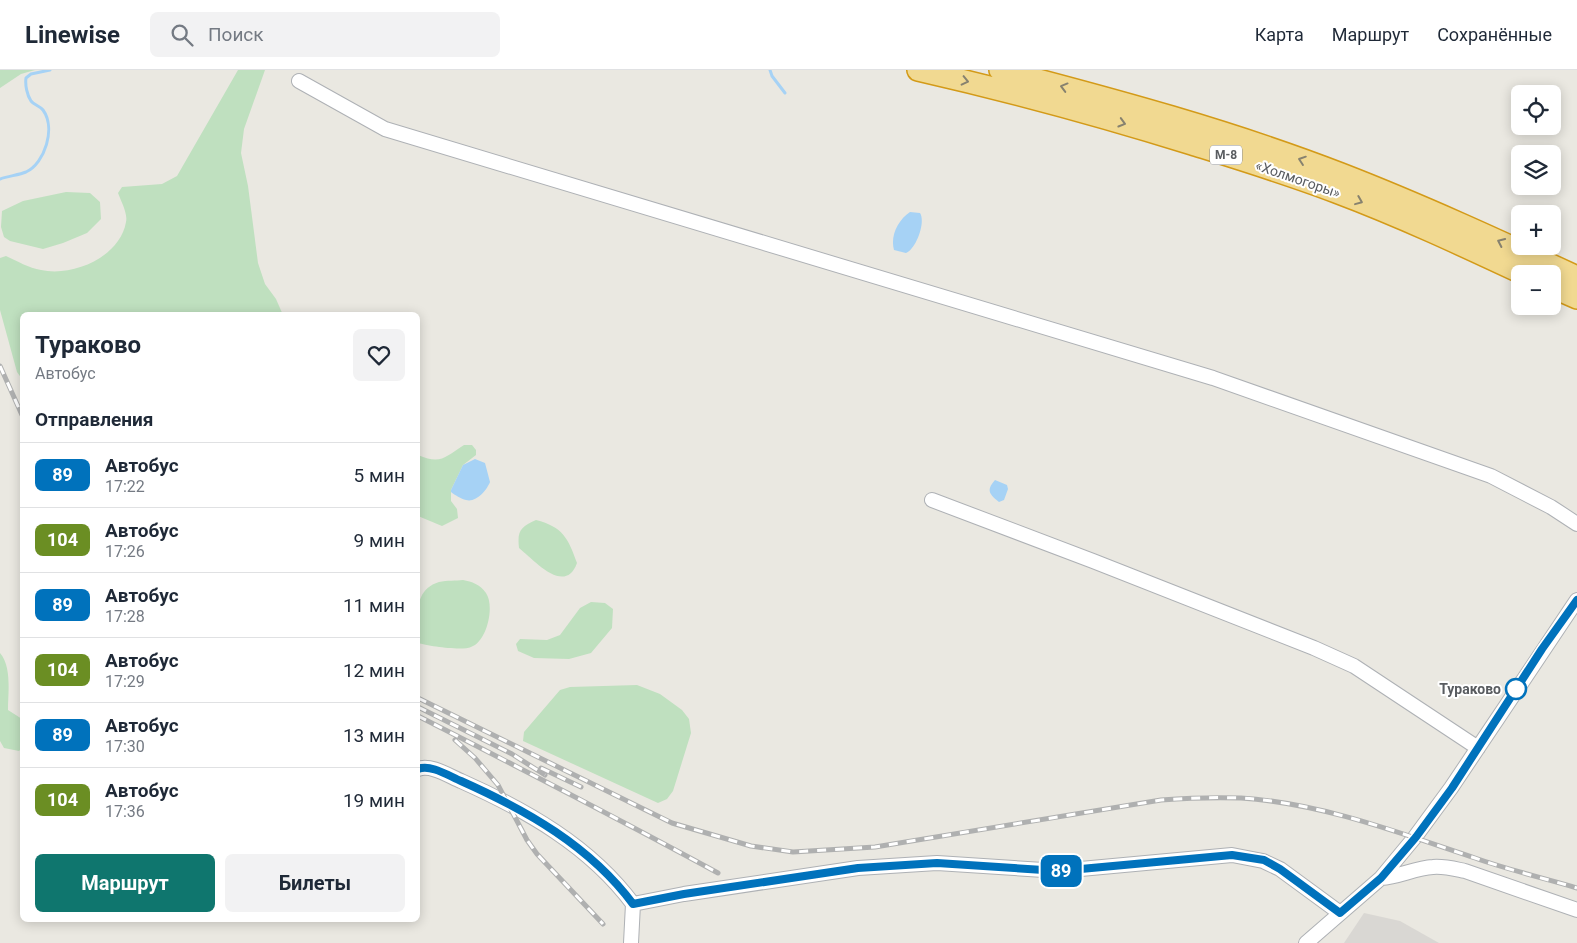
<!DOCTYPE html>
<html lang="ru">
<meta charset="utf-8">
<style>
body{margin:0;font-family:Roboto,sans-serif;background:#f2f2f3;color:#1f2937;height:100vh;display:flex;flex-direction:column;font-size:19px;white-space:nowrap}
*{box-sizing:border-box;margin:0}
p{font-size:16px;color:#747a83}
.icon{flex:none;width:28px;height:28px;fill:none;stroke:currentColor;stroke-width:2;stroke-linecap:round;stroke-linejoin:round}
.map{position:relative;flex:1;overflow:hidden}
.sheet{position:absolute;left:20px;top:242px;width:400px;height:610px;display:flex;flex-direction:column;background:#fff;border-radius:8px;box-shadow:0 2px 12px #0003}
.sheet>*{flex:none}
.badge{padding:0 10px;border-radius:8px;font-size:18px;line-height:32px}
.fabs{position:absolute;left:1511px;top:15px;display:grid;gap:10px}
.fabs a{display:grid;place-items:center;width:50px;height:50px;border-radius:8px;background:#fff;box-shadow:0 2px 12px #0003;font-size:25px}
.map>.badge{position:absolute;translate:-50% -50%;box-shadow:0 0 0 2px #fff}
h2{padding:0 15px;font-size:19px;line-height:45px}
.round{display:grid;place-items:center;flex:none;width:52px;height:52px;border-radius:8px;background:#f2f2f3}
.overview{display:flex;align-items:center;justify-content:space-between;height:85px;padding:0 15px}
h1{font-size:24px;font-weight:700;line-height:38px}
.button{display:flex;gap:10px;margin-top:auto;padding:10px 15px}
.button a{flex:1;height:58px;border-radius:8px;background:#0f766e;color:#fff;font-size:20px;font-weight:700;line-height:58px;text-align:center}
.button a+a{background:#f2f2f3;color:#1f2937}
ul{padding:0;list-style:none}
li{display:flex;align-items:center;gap:15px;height:65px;padding:0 15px;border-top:1px solid #e0e1e3}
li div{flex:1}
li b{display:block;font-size:19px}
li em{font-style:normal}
li .badge{min-width:55px;font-weight:700;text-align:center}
header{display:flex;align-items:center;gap:30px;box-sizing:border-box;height:70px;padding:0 25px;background:#fff;border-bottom:1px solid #e0e1e3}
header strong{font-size:24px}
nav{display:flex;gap:28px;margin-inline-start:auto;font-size:18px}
.search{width:350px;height:45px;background:#f2f2f3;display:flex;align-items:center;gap:12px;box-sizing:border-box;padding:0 18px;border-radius:8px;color:#747a83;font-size:19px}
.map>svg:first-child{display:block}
</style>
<header>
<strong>Linewise</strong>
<div class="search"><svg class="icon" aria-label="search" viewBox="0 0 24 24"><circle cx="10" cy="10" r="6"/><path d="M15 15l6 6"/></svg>Поиск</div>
<nav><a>Карта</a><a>Маршрут</a><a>Сохранённые</a></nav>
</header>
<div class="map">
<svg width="1577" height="873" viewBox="0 0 1577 873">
<rect width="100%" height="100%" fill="#eae8e1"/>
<path fill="#d9d7d3" d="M 1364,843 L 1400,851 L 1439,873 L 1344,873 Z"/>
<path fill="#bfe0bf" d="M 0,0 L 35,0 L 21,4 L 0,18 Z
M 238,0 L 265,0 L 244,59 L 241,83 L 248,116 L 258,193 L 265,214 L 276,229 L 283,245 L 22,245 L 22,309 L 17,302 L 0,240 L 0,188 L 6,186 C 17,191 29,198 41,200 C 73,207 120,187 126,152 C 128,144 121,131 118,123 L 122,117 L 162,114 L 177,106 Z
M 66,122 L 90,123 L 100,132 L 101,149 L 87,163 L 63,173 L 43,179 L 10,171 L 4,167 L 1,157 L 2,141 L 23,131 Z
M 464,375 L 472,375 L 476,380 L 476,385 L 463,395 L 451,420 L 451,431 L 457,439 L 458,448 L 442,456 L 418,446 L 418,385 C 441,395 445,387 464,375 Z
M 536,450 C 563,457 568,468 577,493 C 565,526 534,490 519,478 C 517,460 521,457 536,450 Z
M 463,510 C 472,512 480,514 486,523 C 495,536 487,572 471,577 C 462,581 428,576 418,573 C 417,551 412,520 439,512 C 447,510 456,511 463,510 Z
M 591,532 L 605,533 L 613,539 L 612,558 L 591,583 L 569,589 L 534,588 L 518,581 L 516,574 L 520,569 L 547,570 L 560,565 L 580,538 Z
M 0,583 C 12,597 8,623 8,640 L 22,649 L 22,678 L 19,681 L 4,678 L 0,671 Z
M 637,615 L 660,624 L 682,640 L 689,649 L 691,663 L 673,721 L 667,729 L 658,733 L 523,671 L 524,662 L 560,620 L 570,617 Z"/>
<path fill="#a6d2f5" d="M 910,142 L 920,143 C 926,152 916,179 906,183 L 894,180 C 890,166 898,150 910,142 Z
M 475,389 L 485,393 L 490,412 C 487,420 476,433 466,430 C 461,429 455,425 451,422 L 451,420 L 463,395 Z
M 995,410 L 1007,415 L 1008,419 L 1004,430 L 999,432 C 989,424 986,420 995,410 Z"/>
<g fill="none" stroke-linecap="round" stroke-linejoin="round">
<path stroke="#a6d2f5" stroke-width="3" d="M 770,0 L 772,6 L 785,23
M 0,109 C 8,106 19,105 26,102 C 45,93 56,58 43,40 C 40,36 34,35 31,31 C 27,25 25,15 26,8 L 31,4 L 50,0"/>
<defs>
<path id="minor" d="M 299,11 L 385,59 L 1213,308 L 1491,406 L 1551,437 L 1577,454
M 932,430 L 1093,491 L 1314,578 L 1354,596 L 1478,678
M 418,699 C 431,694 449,706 461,711 C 526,740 590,776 633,834 L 631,873
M 1381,808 C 1399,807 1415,798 1433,797 C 1444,796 1455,799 1465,801 L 1577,840
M 633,834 L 684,824 L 858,798 L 937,793 L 1059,801 L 1232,785 L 1263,791 L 1280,799 L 1340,843
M 1306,873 L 1381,808 L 1415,767 L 1451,718 L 1577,530"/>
<path id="highway" d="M 918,0 C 1010,21 1102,46 1192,74 C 1240,89 1289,104 1336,122 C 1400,146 1462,175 1524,204
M 1000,0 C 1115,30 1230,61 1341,104 C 1421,135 1499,171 1577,207
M 1552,217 L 1577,228"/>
</defs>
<use href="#minor" stroke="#aeb1b5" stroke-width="16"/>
<use href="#highway" stroke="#d39a18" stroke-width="24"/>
<use href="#minor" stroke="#fff" stroke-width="14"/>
<use href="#highway" stroke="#f1d991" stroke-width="21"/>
<defs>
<path id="rail" d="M 0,296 L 22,345
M 418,628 L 672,753 L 751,776 L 793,782 L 875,777 L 1161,730 C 1188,728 1214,727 1241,728 C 1321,733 1400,763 1475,788 C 1509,800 1543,808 1577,818
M 418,637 L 512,684 L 545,705
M 418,646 C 518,697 619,749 718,803
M 455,670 L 475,688 L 498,715 L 527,770 L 537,784 L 603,854
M 541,698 L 581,717"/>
</defs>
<use href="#rail" stroke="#afb0b0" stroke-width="5"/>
<use href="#rail" stroke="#fff" stroke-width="3" stroke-dasharray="9" stroke-linecap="butt"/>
</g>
<defs><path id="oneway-chevron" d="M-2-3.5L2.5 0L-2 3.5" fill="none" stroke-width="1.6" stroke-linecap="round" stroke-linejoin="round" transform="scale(1.25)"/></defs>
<g stroke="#87826f">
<use href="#oneway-chevron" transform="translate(965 11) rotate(13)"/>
<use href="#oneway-chevron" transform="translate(1064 17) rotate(-165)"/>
<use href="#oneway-chevron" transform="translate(1122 53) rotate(16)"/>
<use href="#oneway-chevron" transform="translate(1302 90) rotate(-161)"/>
<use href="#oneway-chevron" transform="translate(1359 131) rotate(22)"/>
<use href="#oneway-chevron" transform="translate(1501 172) rotate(-155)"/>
</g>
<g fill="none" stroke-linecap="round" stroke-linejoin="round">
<defs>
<path id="line" d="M 418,699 C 431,694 449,706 461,711 C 526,740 590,776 633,834 L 684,824 L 858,798 L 937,793 L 1059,801 L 1232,785 L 1264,790 L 1280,799 L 1340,843 L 1381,808 L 1416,767 L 1452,718 L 1542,579 L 1577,530"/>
</defs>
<use href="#line" stroke="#fff" stroke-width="11"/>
<use href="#line" stroke="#0072bc" stroke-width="8"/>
</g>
<circle fill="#fff" stroke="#0072bc" stroke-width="2.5" cx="1516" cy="619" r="10"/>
<g text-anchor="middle" stroke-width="4" stroke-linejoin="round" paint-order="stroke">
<rect fill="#fff" stroke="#8b8d90" stroke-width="1" x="1210" y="75.5" width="32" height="19" rx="4"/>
<g font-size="12" font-weight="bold" fill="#595c60">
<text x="1226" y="89">М-8</text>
</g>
<g font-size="14" fill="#595c60" stroke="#fff">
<text transform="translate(1298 109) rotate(19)" y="5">«Холмогоры»</text>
</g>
<g font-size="14" font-weight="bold" fill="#595c60" stroke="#fff" text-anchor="end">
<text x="1501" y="624">Тураково</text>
</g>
</g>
</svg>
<div class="fabs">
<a><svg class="icon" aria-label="locate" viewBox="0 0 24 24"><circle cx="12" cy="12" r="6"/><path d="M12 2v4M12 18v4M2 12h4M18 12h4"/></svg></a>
<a><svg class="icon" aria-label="layers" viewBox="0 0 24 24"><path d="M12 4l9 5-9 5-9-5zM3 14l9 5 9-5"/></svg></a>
<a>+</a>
<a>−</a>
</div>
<b class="badge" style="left:1061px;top:801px;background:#0072bc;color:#fff">89</b>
<section class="sheet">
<div class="overview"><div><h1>Тураково</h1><p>Автобус</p></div><a class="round"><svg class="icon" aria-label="heart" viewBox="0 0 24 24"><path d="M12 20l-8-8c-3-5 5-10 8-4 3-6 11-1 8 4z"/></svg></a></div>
<h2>Отправления</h2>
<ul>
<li><span class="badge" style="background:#0072bc;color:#fff">89</span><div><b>Автобус</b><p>17:22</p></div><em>5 мин</em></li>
<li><span class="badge" style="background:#6b8e23;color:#fff">104</span><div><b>Автобус</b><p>17:26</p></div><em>9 мин</em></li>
<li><span class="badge" style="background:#0072bc;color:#fff">89</span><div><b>Автобус</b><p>17:28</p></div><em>11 мин</em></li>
<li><span class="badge" style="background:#6b8e23;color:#fff">104</span><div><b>Автобус</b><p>17:29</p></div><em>12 мин</em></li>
<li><span class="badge" style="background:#0072bc;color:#fff">89</span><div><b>Автобус</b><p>17:30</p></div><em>13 мин</em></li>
<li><span class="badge" style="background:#6b8e23;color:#fff">104</span><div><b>Автобус</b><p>17:36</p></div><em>19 мин</em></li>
</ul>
<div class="button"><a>Маршрут</a><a>Билеты</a></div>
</section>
</div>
